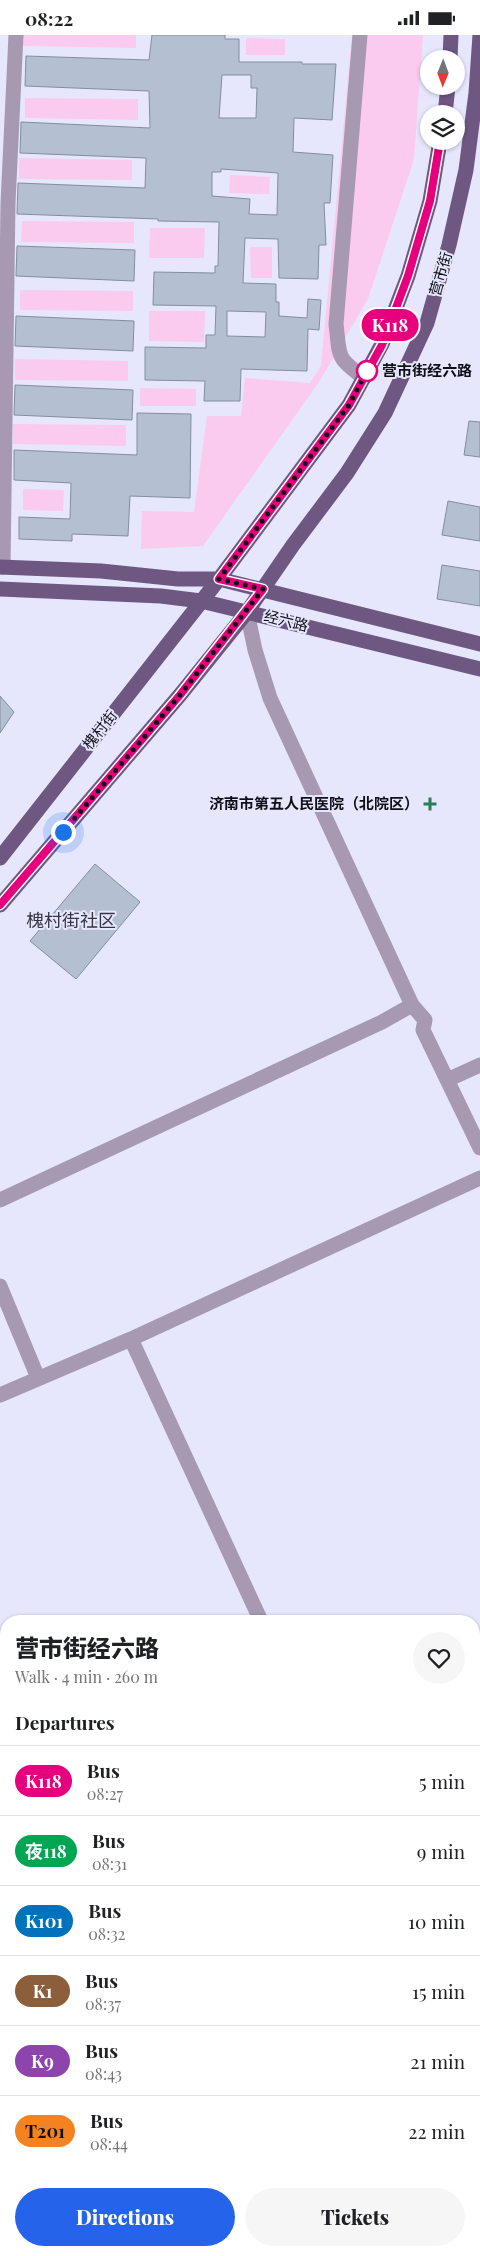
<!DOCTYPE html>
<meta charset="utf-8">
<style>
body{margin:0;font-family:"Playfair Display","Noto Sans SC",serif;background:#f6f6f6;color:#202124;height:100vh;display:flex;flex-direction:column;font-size:19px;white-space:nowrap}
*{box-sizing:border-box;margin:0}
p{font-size:16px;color:#757577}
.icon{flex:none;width:28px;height:28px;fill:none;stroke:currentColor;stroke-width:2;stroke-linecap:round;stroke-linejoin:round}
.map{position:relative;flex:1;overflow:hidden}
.details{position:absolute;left:0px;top:1580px;width:480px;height:641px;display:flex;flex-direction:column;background:#fff;border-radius:20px 20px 0 0;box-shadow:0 1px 4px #0004}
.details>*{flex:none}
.badge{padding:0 10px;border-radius:16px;font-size:18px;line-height:32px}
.needle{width:32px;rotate:181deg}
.fabs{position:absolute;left:420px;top:15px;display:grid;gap:10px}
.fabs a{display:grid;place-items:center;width:45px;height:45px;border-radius:50%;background:#fff;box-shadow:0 1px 4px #0004;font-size:25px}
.you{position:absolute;width:25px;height:25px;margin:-12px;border:4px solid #fff;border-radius:50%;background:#1a73e8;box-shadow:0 0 0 8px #1a73e833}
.map>.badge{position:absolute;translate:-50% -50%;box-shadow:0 0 0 2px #fff}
h2{padding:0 15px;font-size:19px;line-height:45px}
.round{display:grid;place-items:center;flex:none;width:52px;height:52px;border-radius:26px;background:#f6f6f6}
.headline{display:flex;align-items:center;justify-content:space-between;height:85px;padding:0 15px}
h1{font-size:24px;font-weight:800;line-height:38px}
.primary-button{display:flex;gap:10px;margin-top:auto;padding:10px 15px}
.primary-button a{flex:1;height:58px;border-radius:30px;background:#2563eb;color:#fff;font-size:20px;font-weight:800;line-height:58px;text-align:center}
.primary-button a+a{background:#f6f6f6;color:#202124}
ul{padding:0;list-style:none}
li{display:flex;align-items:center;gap:15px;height:70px;padding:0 15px;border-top:1px solid #e0e0e0}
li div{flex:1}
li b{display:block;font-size:19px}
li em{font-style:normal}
li .badge{min-width:55px;font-weight:700;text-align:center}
.status{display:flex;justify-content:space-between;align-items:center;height:35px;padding:0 25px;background:#fff;direction:ltr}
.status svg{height:14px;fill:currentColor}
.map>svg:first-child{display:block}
</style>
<div class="status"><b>08:22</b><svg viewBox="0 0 49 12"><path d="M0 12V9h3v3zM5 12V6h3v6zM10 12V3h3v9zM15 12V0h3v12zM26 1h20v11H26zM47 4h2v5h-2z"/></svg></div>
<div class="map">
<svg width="480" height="2221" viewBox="0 0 480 2221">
<rect width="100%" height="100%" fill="#e6e7fd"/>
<path fill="#facbef" d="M 23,0 L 136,0 L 136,13 L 23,11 Z
M 352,0 L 423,0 L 414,124 L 368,264 L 319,347 L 203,511 L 141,514 L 142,476 L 194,477 L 207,381 L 241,381 L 245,343 L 310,348 L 321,331 Z
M 246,3 L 285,4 L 285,20 L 246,20 Z
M 25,63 L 138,64 L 138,85 L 25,83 Z
M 19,123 L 132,125 L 132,145 L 19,144 Z
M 230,140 L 270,142 L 269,159 L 229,158 Z
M 22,186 L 134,187 L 134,208 L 21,207 Z
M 150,193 L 205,193 L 204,223 L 149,223 Z
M 250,212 L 272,212 L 272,243 L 251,243 Z
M 20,255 L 133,256 L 133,276 L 20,275 Z
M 149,276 L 205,276 L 204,307 L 149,306 Z
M 15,324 L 128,326 L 128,346 L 15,345 Z
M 140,353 L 196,354 L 196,371 L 140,371 Z
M 13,389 L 126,390 L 126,411 L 13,409 Z
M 23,454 L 64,455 L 63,476 L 23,475 Z"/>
<path fill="#b4c0d2" stroke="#828e9f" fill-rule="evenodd" d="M 152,0 L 225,0 L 225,4 L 239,4 L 239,27 L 302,27 L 302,29 L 336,29 L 332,85 L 294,83 L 293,117 L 333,120 L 330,168 L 324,168 L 326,210 L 319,210 L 318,244 L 279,243 L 278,204 L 245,203 L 243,248 L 276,249 L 276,267 L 279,267 L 279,281 L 307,283 L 308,264 L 321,265 L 319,295 L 308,294 L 307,336 L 241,334 L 240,366 L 204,366 L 205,346 L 145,345 L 145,312 L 206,313 L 206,300 L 215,300 L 216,271 L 153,270 L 154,237 L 215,238 L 215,231 L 218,231 L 219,187 L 158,186 L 158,184 L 17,179 L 18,148 L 145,153 L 146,123 L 20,118 L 21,87 L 150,93 L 149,56 L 25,51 L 26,21 L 149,25 ZM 222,40 L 251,40 L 251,53 L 257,53 L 256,83 L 219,83 ZM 221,134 L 278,138 L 277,180 L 249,179 L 250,164 L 212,161 L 212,137 L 221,137 ZM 227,276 L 266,277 L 265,302 L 227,301 Z
M 17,211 L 135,215 L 134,246 L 16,241 Z
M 16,281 L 134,286 L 133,316 L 15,311 Z
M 15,350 L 133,355 L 132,385 L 14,380 Z
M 137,378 L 191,379 L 190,463 L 130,461 L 128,501 L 72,499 L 72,506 L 19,504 L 19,482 L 70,484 L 71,448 L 14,445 L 14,415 L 137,420 Z
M 469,386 L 480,387 L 480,422 L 464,420 Z
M 448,466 L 480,472 L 480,506 L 442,500 Z
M 442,530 L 480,536 L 480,571 L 437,564 Z
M 0,661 L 14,677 L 0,698 Z
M 95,829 L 140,867 L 76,944 L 30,906 Z"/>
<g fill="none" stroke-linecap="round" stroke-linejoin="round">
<path stroke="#a699b1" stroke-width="15" d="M 360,0 L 336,289 C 340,323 336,322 364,343
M 3,532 L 8,168 L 16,0
M 247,577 L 255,615 L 270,663 L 412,970 L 425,985 L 423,995 L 480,1113
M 447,1045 L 480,1030
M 0,1165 L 382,987 L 412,970
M 0,1251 L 38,1343
M 131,1304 L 261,1586
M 0,1360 L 131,1304 L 480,1143
M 474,1838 L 480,1835
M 0,2156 L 6,2152
M 53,2221 L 65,2215"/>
<path stroke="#6e5781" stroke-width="15" d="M 450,24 L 451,0
M 445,79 L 448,51
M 0,532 L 101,536 L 178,544 L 219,544 L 480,609
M 0,554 L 161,561 L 201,566 L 480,634
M 0,823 L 219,544 L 349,370 L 382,309 L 408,241 L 430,166 L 440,106
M 0,870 L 180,660 L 247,577 L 293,510 L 347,438 L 385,378 L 427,288 L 449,210 L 466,135 L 476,58 L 480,0"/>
<path stroke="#43444e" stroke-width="4" stroke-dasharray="2.5 5" stroke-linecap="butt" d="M 474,1646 L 480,1643
M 0,1785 L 6,1782
M 474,1868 L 480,1865
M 0,1869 L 6,1867
M 474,1883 L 480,1880
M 474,1912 L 480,1909
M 474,1950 L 480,1948
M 474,1963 L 480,1960
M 0,2128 L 6,2125
M 0,2170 L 6,2167
M 0,2185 L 6,2182"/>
</g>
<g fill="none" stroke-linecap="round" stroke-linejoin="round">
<defs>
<path id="line" d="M 0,870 L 180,660 L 263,554 L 219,544 L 349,370 L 382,310 L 408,241 L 430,166 L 440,106"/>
</defs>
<use href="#line" stroke="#fff" stroke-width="11"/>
<use href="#line" stroke="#e6007e" stroke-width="8"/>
<path stroke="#0f1017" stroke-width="5" stroke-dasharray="0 9" d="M 63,797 L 180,660 L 263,554 L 219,544 L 349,370 L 367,336"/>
</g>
<circle fill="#fff" stroke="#e6007e" stroke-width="2.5" cx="367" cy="336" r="10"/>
<path fill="#257f54" stroke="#e6e7fd" stroke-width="2" d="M427.5 761.5h5v5h5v5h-5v5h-5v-5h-5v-5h5z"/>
<g text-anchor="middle" stroke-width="4" stroke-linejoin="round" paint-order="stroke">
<g font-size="15" fill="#0f1017" stroke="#e6e7fd">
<text transform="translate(441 239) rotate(-74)" y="5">营市街</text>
<text transform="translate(286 586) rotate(14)" y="5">经六路</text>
<text transform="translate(100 695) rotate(-52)" y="5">槐村街</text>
</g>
<g font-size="15" font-weight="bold" fill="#0f1017" stroke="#e6e7fd" text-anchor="start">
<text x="382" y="341">营市街经六路</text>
</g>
<g font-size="15" font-weight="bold" fill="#0f1017" stroke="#e6e7fd" text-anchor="end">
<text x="419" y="774">济南市第五人民医院（北院区）</text>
</g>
<g font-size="18" fill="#343445" stroke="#e6e7fd">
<text x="71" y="892">槐村街社区</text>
</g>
</g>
</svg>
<div class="fabs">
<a><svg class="needle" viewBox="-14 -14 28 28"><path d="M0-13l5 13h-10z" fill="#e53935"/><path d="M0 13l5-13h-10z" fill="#757577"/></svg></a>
<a><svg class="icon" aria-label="layers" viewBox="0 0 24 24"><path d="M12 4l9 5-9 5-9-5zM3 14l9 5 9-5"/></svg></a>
</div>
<div class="you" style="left:63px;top:797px"></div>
<b class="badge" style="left:390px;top:290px;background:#e6007e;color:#fff">K118</b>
<section class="details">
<div class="headline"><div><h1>营市街经六路</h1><p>Walk · 4 min · 260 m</p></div><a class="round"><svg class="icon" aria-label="heart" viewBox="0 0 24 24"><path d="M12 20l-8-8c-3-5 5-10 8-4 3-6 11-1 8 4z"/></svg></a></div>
<h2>Departures</h2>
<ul>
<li><span class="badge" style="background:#e6007e;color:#fff">K118</span><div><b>Bus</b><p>08:27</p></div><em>5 min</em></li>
<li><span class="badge" style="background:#00a651;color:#fff">夜118</span><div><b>Bus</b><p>08:31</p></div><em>9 min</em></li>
<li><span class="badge" style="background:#0072bc;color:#fff">K101</span><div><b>Bus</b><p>08:32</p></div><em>10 min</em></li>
<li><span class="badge" style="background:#8b5e3c;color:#fff">K1</span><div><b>Bus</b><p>08:37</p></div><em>15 min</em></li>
<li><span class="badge" style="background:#8e44ad;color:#fff">K9</span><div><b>Bus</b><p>08:43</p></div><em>21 min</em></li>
<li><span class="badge" style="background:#f58220;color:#111">T201</span><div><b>Bus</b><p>08:44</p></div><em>22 min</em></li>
</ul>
<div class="primary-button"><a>Directions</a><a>Tickets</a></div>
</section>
</div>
